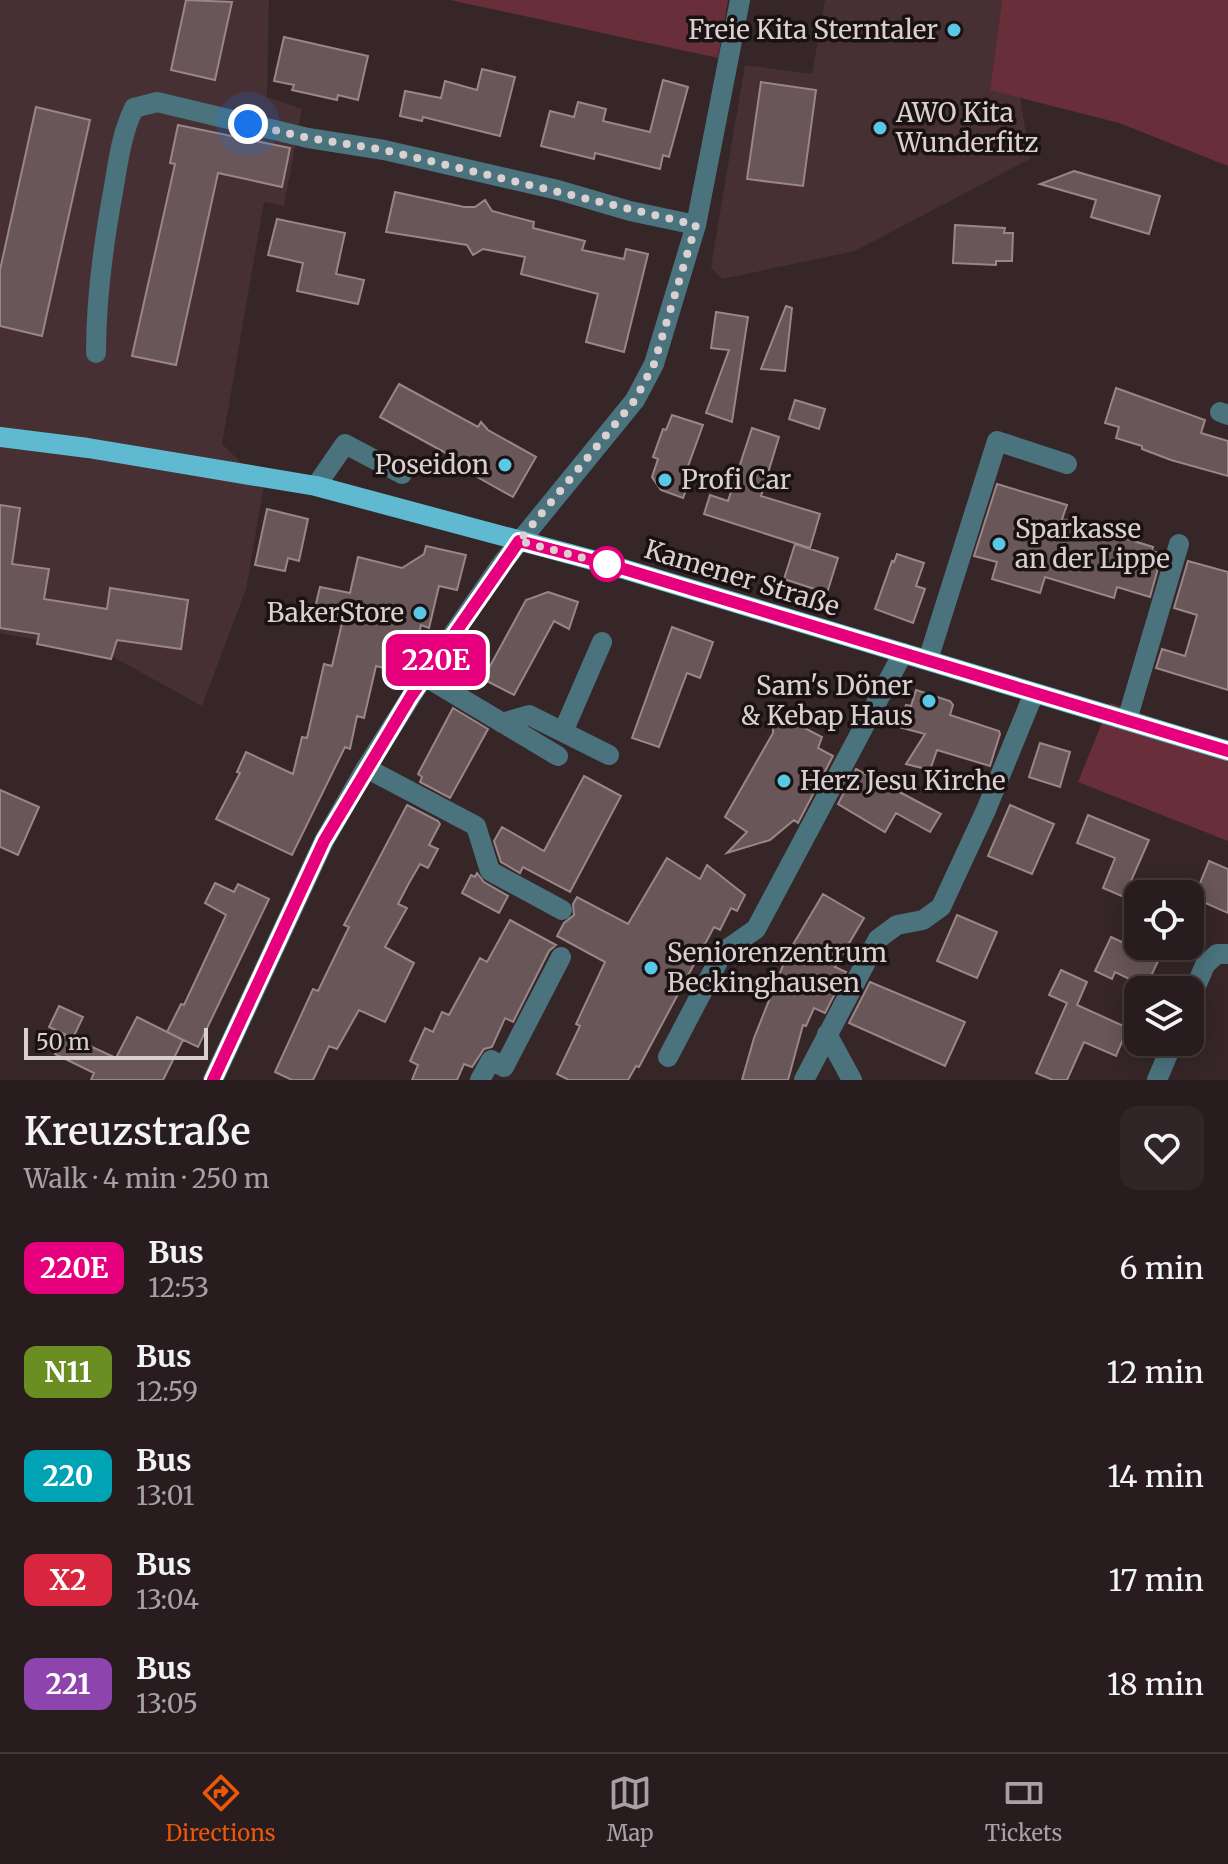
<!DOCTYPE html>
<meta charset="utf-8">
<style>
body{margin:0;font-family:Merriweather,serif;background:#302527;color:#f1f3f6;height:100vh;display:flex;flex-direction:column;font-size:30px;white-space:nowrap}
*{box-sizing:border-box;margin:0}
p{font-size:26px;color:#a5a1a4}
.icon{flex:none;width:44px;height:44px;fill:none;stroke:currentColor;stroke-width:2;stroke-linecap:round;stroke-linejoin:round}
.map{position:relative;height:1080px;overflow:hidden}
.side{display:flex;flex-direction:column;background:#281c1e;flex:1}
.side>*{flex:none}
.badge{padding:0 16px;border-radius:12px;font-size:28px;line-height:52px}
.tools{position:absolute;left:1124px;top:880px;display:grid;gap:16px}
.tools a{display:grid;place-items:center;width:80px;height:80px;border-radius:16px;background:#281c1e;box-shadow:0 4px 20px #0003,0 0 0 2px #443a3c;font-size:40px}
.scale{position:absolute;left:24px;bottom:20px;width:184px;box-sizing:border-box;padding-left:8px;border:4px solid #dbd0d1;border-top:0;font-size:22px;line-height:28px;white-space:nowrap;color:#dbd0d1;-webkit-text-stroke:6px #191112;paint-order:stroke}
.you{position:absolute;width:40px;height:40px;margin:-20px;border:6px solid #fff;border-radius:50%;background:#1a73e8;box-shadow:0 0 0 12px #1a73e833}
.map>.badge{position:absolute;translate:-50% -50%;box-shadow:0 0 0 4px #fff}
.round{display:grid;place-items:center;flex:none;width:84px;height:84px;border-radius:16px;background:#302527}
.overview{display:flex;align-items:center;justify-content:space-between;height:136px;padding:0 24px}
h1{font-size:38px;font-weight:600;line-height:60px}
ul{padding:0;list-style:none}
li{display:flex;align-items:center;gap:24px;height:104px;padding:0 24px}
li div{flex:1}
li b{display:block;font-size:30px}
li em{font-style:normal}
li .badge{min-width:88px;font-weight:700;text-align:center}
.dock{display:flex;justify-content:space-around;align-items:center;height:112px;border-top:2px solid #443a3c;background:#281c1e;font-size:22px;color:#a5a1a4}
.dock a{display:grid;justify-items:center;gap:4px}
.dock .current{color:#ea580c}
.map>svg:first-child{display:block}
</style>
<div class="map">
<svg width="1228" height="1080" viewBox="0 0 1228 1080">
<rect width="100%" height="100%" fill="#362628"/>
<path fill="#463033" d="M 0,0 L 269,0 L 267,97 L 302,109 L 284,206 L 264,202 L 222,444 L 264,485 L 246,589 L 202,706 L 104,652 L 0,633 Z
M 825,0 L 1002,0 L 990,89 L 1020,97 L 1030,159 L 855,251 L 722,279 L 711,267 L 745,65 L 812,74 Z"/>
<path fill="#682e39" d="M 450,0 L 728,0 L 718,58 Z
M 1002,0 L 1228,0 L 1228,166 L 1119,123 L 990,90 Z
M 1110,703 L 1228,743 L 1228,841 L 1078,782 Z"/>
<path fill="#685658" stroke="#9a8688" stroke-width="2" d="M 186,0 L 232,2 L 215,80 L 171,70 Z
M 284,37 L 368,56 L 358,100 L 338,95 L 337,100 L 292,90 L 294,85 L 274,81 Z
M 482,69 L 515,77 L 500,136 L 423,117 L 422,121 L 400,116 L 405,91 L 441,98 L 445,81 L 477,90 Z
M 663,80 L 688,87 L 669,157 L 663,155 L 660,169 L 595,153 L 594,159 L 541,146 L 550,111 L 574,117 L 578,102 L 606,109 L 603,121 L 650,132 Z
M 761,82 L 816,90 L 803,186 L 747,179 Z
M 36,107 L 90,120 L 42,336 L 0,326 L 0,270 Z
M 178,125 L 290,148 L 282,187 L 218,173 L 176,365 L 132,356 L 175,164 L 170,163 Z
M 1074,171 L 1160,196 L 1149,234 L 1091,217 L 1096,200 L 1040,184 Z
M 395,192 L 464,207 L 475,207 L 485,200 L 492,211 L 534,222 L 533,228 L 585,241 L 582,250 L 624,259 L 626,249 L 648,254 L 624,352 L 586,342 L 598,294 L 521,274 L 525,257 L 483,249 L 473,255 L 467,245 L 386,232 Z
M 277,219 L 345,233 L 336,274 L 364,280 L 358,304 L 297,291 L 303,263 L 268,255 Z
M 955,225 L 1005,228 L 1004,233 L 1013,233 L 1012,261 L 996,261 L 996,265 L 953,263 Z
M 786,306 L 792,308 L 785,371 L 761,369 Z
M 716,312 L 748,317 L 732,422 L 706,413 L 729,350 L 711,348 Z
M 399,384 L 478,427 L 481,422 L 488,430 L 536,457 L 513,497 L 452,463 L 455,458 L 380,417 Z
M 1116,388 L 1205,420 L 1201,433 L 1228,441 L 1228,476 L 1171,460 L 1142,449 L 1142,446 L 1116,438 L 1119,427 L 1105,423 Z
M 795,400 L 825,409 L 819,429 L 789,419 Z
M 672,415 L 703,425 L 687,469 L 693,472 L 683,498 L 661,490 L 652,477 L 658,459 L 653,457 L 663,429 L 666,430 Z
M 752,428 L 779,437 L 761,496 L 820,514 L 810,548 L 704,514 L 710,495 L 728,501 Z
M 997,484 L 1067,505 L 1062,519 L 1153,547 L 1152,551 L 1162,554 L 1150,597 L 1117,587 L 1114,598 L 1045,577 L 1040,593 L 992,579 L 997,562 L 974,556 Z
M 0,505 L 20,508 L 12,564 L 49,569 L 44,599 L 107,609 L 110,588 L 188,600 L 181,649 L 117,640 L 111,659 L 37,644 L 39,634 L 0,628 Z
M 267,509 L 308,519 L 299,561 L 288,558 L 285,571 L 255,565 Z
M 795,544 L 838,558 L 827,593 L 784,579 Z
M 426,546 L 466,555 L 457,590 L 439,586 L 429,628 L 421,625 L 416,648 L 406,646 L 400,672 L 376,666 L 364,718 L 357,716 L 350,749 L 345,747 L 292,855 L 216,819 L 240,773 L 237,772 L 246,752 L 293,774 L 302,737 L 307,738 L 324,664 L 332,666 L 342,623 L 313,616 L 320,587 L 350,593 L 358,557 L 402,568 L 424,554 Z
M 897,554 L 924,563 L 916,586 L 925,589 L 913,623 L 875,609 L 892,561 L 894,562 Z
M 1188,561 L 1228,572 L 1228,690 L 1156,668 L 1162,649 L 1185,656 L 1197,615 L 1174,608 Z
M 548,592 L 578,602 L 569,629 L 554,621 L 514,695 L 483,679 L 526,600 Z
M 672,627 L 713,642 L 700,678 L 687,673 L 659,747 L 632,738 Z
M 916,690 L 950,701 L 953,705 L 950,715 L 999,731 L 1000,734 L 990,766 L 937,750 L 930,770 L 906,764 L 925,734 L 899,727 L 906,705 L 911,706 Z
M 453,708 L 488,729 L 450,798 L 420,782 L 422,777 L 418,774 Z
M 785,718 L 822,737 L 818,748 L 833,756 L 798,823 L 794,820 L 770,840 L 727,853 L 747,832 L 725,817 L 773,733 L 773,722 Z
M 1040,743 L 1070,752 L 1060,787 L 1029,777 Z
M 856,769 L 941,814 L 930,832 L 896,813 L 885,832 L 838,804 Z
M 584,776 L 621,796 L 570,892 L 523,867 L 520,873 L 501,862 L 494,841 L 502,827 L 544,851 Z
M 0,790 L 39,807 L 18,855 L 0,847 Z
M 407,805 L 438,821 L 440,824 L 429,845 L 438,849 L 428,868 L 420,864 L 409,883 L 398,904 L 407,908 L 385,947 L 414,963 L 385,1022 L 359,1010 L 337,1049 L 329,1046 L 313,1080 L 292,1080 L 275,1072 L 313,989 L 318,991 L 349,927 L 344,925 Z
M 1010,805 L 1054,824 L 1032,874 L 988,856 Z
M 1088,815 L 1149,840 L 1124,897 L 1103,888 L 1115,858 L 1077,843 Z
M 667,858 L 700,879 L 707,865 L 745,895 L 737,911 L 731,908 L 720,930 L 714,927 L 639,1067 L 636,1066 L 628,1080 L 569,1080 L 557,1074 L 580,1026 L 576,1024 L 605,962 L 557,936 L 564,923 L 574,915 L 573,904 L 577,897 L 628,924 Z
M 1209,861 L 1228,869 L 1228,913 L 1194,898 Z
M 477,873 L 484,882 L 508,896 L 499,913 L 462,893 L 471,875 L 475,877 Z
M 215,883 L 234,892 L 238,884 L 269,899 L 198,1047 L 167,1032 L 181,1004 L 184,1005 L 226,915 L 205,903 Z
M 823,894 L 864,918 L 835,967 L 846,972 L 825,1013 L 814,1008 L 806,1026 L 803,1025 L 788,1080 L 742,1080 L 754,1038 L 788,953 Z
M 957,915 L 997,932 L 977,978 L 937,961 Z
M 510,920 L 556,945 L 549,951 L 513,1022 L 505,1018 L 492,1047 L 484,1049 L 472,1067 L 464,1064 L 457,1080 L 412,1080 L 418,1065 L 410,1061 L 425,1028 L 433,1032 L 442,1012 L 449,1015 L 480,958 L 487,962 Z
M 1111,937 L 1159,959 L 1146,987 L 1115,972 L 1112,979 L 1095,971 Z
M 1061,970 L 1087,982 L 1077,1005 L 1128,1028 L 1116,1056 L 1084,1042 L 1067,1080 L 1053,1080 L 1036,1073 L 1067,1003 L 1049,995 Z
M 870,982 L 965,1022 L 945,1066 L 849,1023 Z
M 59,1006 L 83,1017 L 73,1038 L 49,1027 Z
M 137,1017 L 183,1040 L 163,1080 L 91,1080 L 94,1073 L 55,1054 L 64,1034 L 116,1058 Z"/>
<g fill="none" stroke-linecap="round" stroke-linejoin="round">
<path stroke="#4a737e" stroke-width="20" d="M 96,353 C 96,299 103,246 113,192 C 118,163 121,135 134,108 L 157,102 L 308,138 L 384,150 L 558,190 L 630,211 L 696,225
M 1220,412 L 1228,415
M 316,486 L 345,444 L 402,474
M 928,660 L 997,441 L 1067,464
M 424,676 L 558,756
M 1127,720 L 1179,544
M 502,723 L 529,715 L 609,755
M 563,732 L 602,642
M 366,768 L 476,826 L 490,871 L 562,910
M 1190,1000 L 1205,965 L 1217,954 L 1228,954
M 827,1034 L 852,1080
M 668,1057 L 723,952 L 756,929 L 903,653
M 213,1080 L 324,841 L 366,768 L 424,676 L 503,562 L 635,400 L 654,364 L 696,225 L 740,0
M 480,1080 L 491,1060 L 504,1067 L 561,957
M 804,1080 L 878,939 L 897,925 L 923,920 L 941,907 L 986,810 L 1034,693
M 1157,1080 L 1173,1042"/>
<path stroke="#5fbad1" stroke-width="20" d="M 0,437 L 88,448 L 316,486 L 607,564 L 1228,751"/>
</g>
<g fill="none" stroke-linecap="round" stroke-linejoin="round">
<defs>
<path id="line" d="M 213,1080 L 324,841 L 411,696 L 519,541 L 607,564 L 1228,751"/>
</defs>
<use href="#line" stroke="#fff" stroke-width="18"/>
<use href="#line" stroke="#e6007e" stroke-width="12"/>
<path stroke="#dbd0d1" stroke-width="8" stroke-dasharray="0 14.4" d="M 248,124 L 308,138 L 384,150 L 696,225 L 654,364 L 635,400 L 519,541 L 607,564"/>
</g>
<g fill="#59c8e4" stroke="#191112" stroke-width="3">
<circle cx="954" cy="30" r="8"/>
<circle cx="880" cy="128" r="8"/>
<circle cx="505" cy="465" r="8"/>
<circle cx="665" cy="480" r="8"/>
<circle cx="999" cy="544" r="8"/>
<circle cx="420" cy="613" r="8"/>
<circle cx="929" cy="701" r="8"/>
<circle cx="784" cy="781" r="8"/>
<circle cx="651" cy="968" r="8"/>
</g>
<circle fill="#fff" stroke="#e6007e" stroke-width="4" cx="607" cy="564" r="16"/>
<g text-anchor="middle" stroke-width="7" stroke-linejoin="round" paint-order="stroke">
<g font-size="26" fill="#dbd0d1" stroke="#191112" text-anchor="start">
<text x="938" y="39" text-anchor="end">Freie Kita Sterntaler</text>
<text x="896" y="122">AWO Kita<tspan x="896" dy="30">Wunderfitz</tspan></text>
<text x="489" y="474" text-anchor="end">Poseidon</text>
<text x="681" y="489">Profi Car</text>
<text x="1015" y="538">Sparkasse<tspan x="1015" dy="30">an der Lippe</tspan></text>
<text x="404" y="622" text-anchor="end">BakerStore</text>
<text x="913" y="695" text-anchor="end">Sam's Döner<tspan x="913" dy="30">&amp; Kebap Haus</tspan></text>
<text x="800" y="790">Herz Jesu Kirche</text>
<text x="667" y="962">Seniorenzentrum<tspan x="667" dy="30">Beckinghausen</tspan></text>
</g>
<g font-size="26" fill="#dbd0d1" stroke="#191112">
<text transform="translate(742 578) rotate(17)" y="9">Kamener Straße</text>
</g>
</g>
</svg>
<div class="tools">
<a><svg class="icon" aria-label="locate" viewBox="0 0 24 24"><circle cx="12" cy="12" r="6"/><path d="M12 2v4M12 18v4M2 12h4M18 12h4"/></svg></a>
<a><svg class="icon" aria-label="layers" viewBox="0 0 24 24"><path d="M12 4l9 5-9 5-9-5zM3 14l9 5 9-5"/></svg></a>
</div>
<div class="scale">50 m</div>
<div class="you" style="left:248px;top:124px"></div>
<b class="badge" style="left:436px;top:660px;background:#e6007e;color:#fff">220E</b>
</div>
<section class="side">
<div class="overview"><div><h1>Kreuzstraße</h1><p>Walk · 4 min · 250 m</p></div><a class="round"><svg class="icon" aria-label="heart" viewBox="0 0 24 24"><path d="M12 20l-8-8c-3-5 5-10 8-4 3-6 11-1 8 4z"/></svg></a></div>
<ul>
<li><span class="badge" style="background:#e6007e;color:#fff">220E</span><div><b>Bus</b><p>12:53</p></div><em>6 min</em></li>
<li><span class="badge" style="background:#6b8e23;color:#fff">N11</span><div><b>Bus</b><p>12:59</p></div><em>12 min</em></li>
<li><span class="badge" style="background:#00a3b4;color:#fff">220</span><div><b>Bus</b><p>13:01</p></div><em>14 min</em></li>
<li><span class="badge" style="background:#d7263d;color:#fff">X2</span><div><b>Bus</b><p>13:04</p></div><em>17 min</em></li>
<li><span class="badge" style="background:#8e44ad;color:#fff">221</span><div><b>Bus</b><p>13:05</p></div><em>18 min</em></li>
</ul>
</section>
<nav class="dock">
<a class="current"><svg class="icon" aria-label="directions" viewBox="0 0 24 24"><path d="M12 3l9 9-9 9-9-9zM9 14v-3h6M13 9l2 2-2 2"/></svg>Directions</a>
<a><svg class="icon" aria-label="map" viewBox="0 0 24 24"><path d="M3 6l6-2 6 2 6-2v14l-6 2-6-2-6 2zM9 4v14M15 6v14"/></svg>Map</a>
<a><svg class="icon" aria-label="tickets" viewBox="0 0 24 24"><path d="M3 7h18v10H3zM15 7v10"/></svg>Tickets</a>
</nav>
